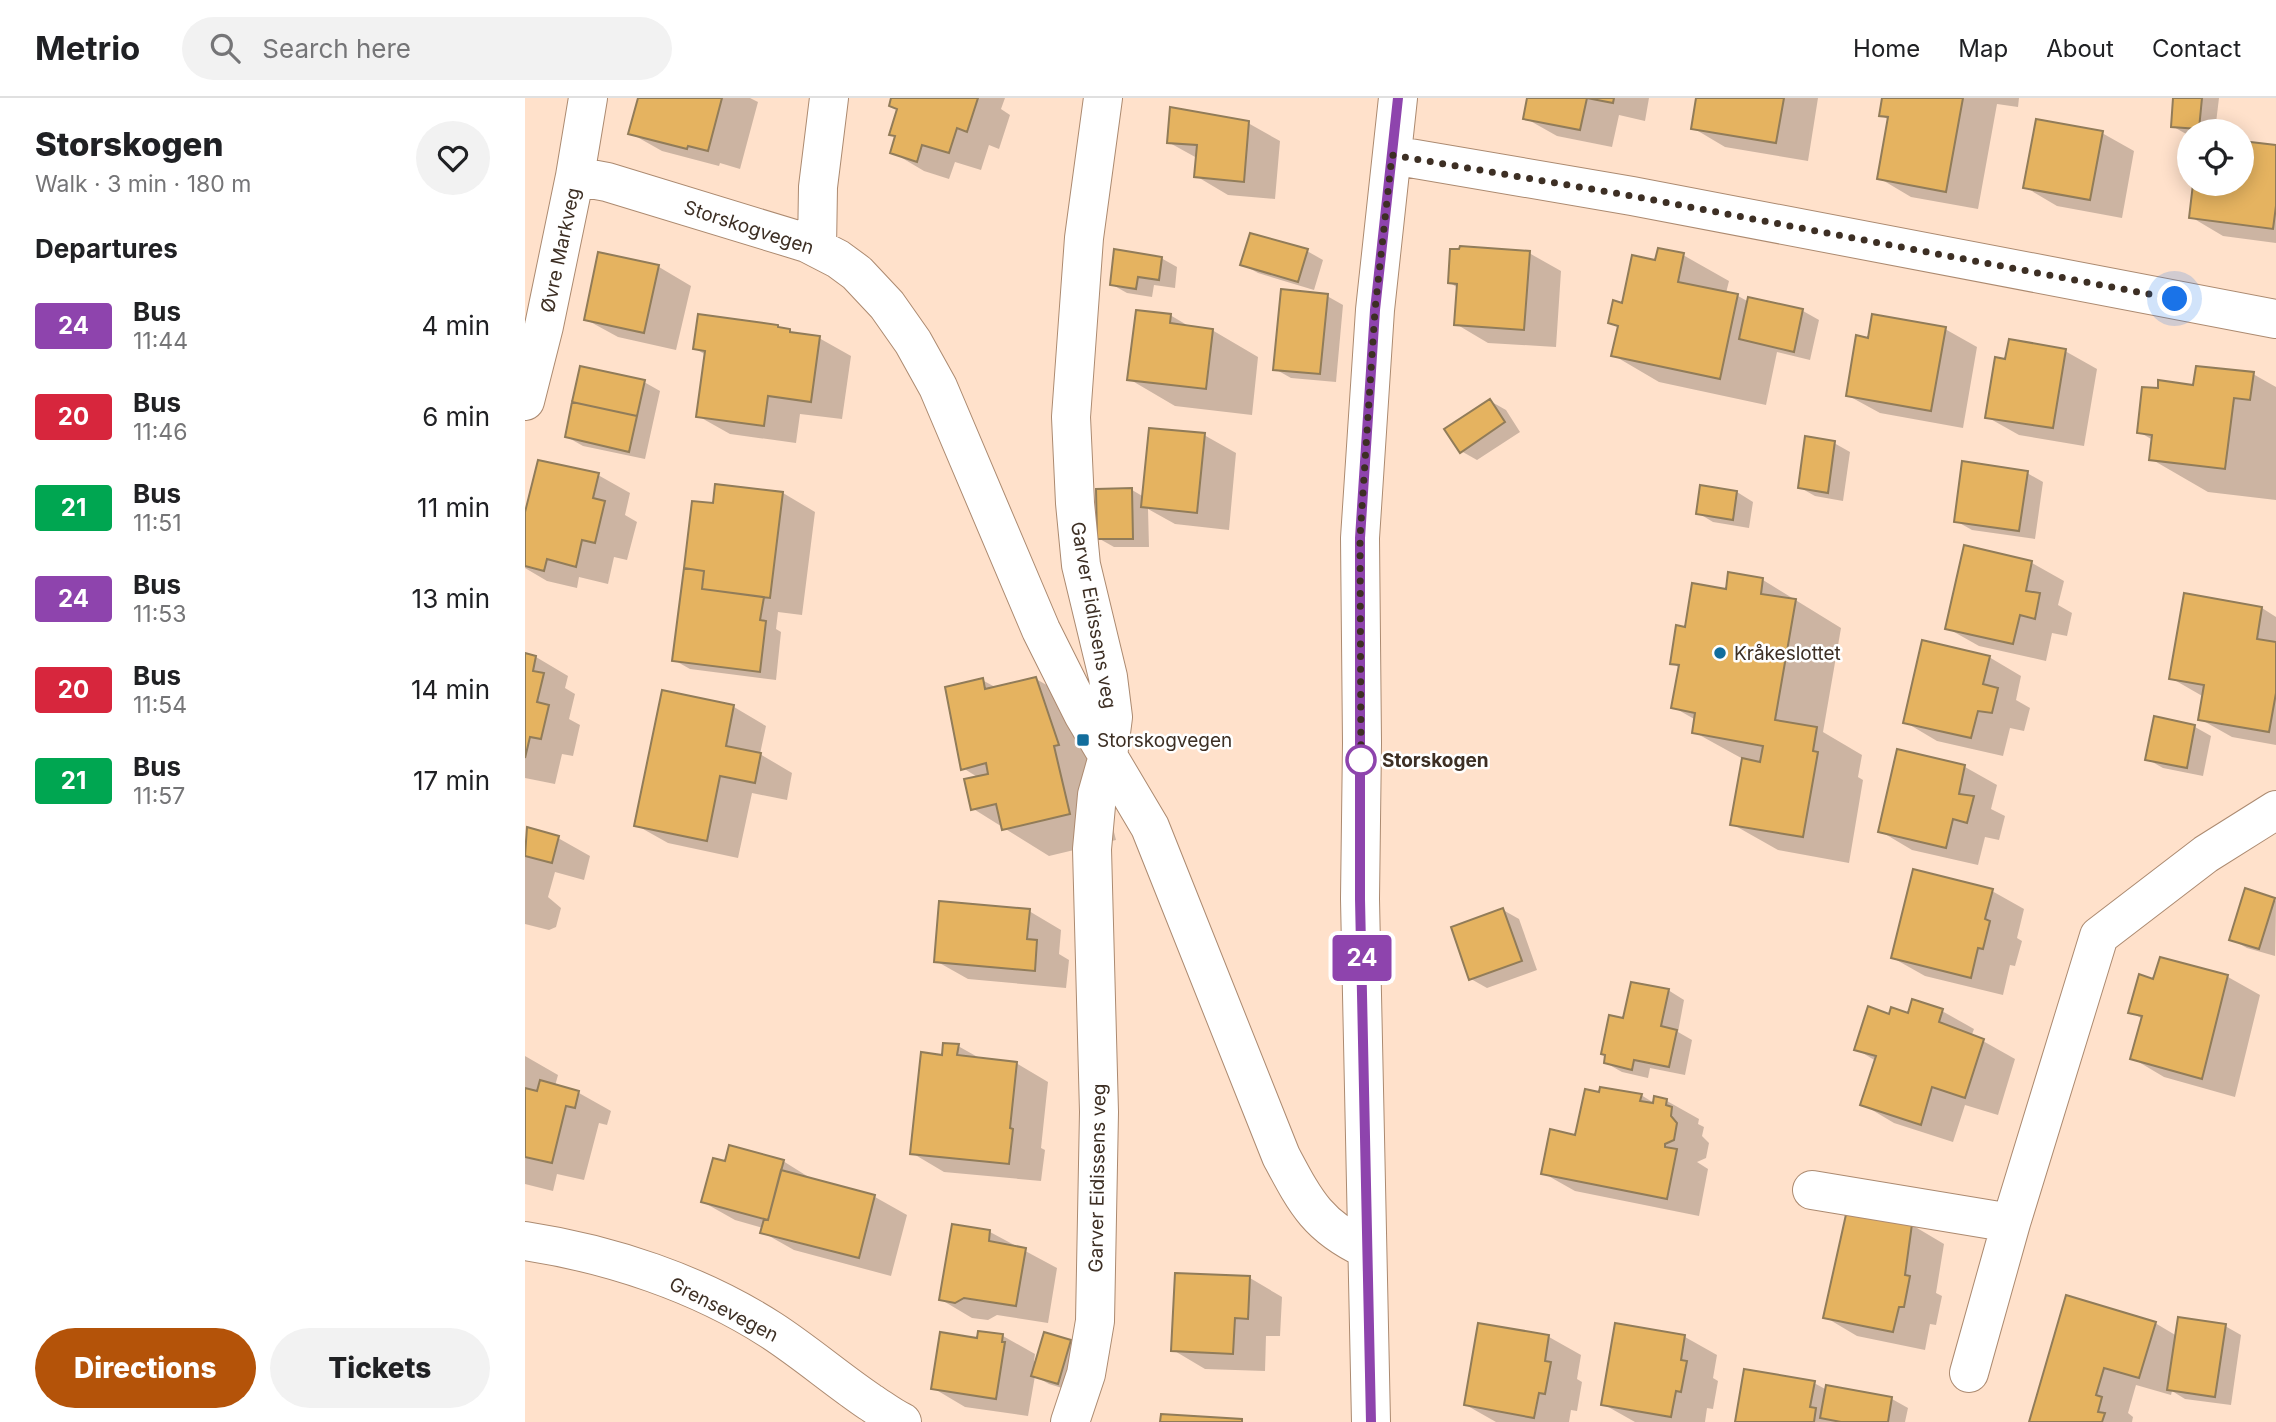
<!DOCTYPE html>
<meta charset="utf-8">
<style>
body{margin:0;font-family:Inter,sans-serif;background:#f2f2f2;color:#202124;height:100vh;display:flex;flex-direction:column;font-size:26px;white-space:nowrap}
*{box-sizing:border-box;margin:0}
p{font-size:23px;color:#757577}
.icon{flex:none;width:38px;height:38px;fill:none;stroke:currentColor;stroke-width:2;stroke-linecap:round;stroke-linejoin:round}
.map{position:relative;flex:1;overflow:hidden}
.details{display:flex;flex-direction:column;background:#fff;width:525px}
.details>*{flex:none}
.badge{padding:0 14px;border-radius:5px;font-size:24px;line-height:46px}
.tools{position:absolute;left:1652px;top:21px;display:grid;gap:14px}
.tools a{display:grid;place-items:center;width:77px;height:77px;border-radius:50%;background:#fff;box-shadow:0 4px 18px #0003;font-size:35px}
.you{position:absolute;width:35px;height:35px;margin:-18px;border:5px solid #fff;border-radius:50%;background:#1a73e8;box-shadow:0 0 0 10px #1a73e833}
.map>.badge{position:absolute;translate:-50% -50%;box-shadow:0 0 0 4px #fff}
h2{padding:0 35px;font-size:26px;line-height:63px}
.round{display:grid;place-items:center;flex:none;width:74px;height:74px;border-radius:37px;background:#f2f2f2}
.summary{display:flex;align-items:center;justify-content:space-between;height:119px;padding:0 35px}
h1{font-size:33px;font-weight:800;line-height:52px}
.button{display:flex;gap:14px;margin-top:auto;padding:14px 35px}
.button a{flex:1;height:80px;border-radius:42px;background:#b45309;color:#fff;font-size:28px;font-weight:800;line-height:80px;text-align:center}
.button a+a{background:#f2f2f2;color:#202124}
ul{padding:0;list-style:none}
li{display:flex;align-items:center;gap:21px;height:91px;padding:0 35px}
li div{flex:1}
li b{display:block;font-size:26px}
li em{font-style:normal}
li .badge{min-width:77px;font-weight:700;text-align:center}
header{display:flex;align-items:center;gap:42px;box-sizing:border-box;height:98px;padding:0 35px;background:#fff;border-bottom:2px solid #e0e0e0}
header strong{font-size:33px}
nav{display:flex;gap:38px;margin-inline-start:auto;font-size:24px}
.search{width:490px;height:63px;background:#f2f2f2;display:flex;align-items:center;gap:18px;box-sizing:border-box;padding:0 24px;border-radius:38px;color:#757577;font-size:26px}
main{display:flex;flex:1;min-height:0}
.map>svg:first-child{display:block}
</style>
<header>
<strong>Metrio</strong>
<div class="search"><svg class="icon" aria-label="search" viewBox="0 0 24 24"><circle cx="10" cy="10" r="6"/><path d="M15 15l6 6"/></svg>Search here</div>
<nav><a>Home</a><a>Map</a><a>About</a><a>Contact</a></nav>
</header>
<main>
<section class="details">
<div class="summary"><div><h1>Storskogen</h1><p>Walk · 3 min · 180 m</p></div><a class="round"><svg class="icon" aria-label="heart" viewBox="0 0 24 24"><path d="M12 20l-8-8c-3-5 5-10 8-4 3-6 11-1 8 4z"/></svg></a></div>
<h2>Departures</h2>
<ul>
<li><span class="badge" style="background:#8e44ad;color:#fff">24</span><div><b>Bus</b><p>11:44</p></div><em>4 min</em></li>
<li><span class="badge" style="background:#d7263d;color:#fff">20</span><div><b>Bus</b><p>11:46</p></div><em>6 min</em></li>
<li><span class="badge" style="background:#00a651;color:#fff">21</span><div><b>Bus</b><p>11:51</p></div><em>11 min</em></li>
<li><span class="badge" style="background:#8e44ad;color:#fff">24</span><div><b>Bus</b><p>11:53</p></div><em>13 min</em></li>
<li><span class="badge" style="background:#d7263d;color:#fff">20</span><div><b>Bus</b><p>11:54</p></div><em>14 min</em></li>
<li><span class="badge" style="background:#00a651;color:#fff">21</span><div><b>Bus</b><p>11:57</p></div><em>17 min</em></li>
</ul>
<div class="button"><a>Directions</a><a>Tickets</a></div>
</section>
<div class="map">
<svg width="1751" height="1324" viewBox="0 0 1751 1324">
<rect width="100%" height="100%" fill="#ffe1cb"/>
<path fill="#0003" d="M 115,0 L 225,0 L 233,4 L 215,71 L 195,65 L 194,68 L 137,53 L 105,35 Z
M 368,0 L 480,0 L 476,11 L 485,17 L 474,51 L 464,47 L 456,72 L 430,64 L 424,81 L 399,73 L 367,54 L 372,39 L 374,12 Z
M 1004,0 L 1124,0 L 1120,23 L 1094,17 L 1087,49 L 1032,38 L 1000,20 Z
M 1173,0 L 1293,0 L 1283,63 L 1200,49 L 1168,30 Z
M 1359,0 L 1494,0 L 1493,9 L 1472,6 L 1453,111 L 1386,99 L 1354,80 L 1364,22 L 1356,17 Z
M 1650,0 L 1694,0 L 1690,33 L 1664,33 L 1663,37 L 1647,28 Z
M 723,25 L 755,43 L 750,101 L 703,97 L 671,78 L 672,60 L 643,44 Z
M 1577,35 L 1609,53 L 1597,120 L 1532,108 L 1500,89 Z
M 1717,45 L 1751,49 L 1751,145 L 1698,138 L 1666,119 L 1670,86 L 1717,86 Z
M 726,137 L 782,153 L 798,162 L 789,192 L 733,175 L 717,166 Z
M 1004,155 L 1036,173 L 1031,249 L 963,245 L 931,226 L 933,190 L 924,184 Z
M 75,156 L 134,169 L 166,188 L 151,252 L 93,239 L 60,221 Z
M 1158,157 L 1204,183 L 1201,195 L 1213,198 L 1224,204 L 1225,201 L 1278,213 L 1294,222 L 1285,262 L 1252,254 L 1241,307 L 1134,284 L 1088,257 L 1094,230 L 1085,224 L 1132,164 Z
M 636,160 L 652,169 L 650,190 L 629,187 L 627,199 L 602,195 L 586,186 Z
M 802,198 L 818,207 L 811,284 L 766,280 L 750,271 Z
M 645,217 L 667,230 L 687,232 L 733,259 L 727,317 L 650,308 L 604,281 Z
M 253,229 L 272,237 L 294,240 L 326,258 L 317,321 L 275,316 L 271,345 L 205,336 L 173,318 L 181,257 L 169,250 Z
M 1420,231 L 1452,249 L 1438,330 L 1355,315 L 1322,297 L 1345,242 Z
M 1540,253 L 1572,271 L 1559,348 L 1494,337 L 1462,319 L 1482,263 Z
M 1728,276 L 1751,289 L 1751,402 L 1683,394 L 1626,361 L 1628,342 L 1614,334 L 1670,289 Z
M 119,284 L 135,293 L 120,361 L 58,348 L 42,339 Z
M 965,303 L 981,312 L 995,334 L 952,362 L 936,353 Z
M 679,337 L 711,355 L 704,432 L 650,426 L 623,411 L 624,449 L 589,449 L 573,440 L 607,392 L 619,399 Z
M 1309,345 L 1325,354 L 1318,403 L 1290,398 L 1274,389 Z
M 1502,375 L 1518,384 L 1510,441 L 1447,432 L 1431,423 Z
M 73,377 L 105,395 L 100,417 L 112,424 L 102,462 L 89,459 L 83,486 L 54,479 L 52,490 L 22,483 L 0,470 L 0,422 Z
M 1212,394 L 1228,404 L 1224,430 L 1188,424 L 1173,415 Z
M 258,395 L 290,414 L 277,517 L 253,514 L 251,531 L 256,534 L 251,582 L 165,571 L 149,562 L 189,407 Z
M 1441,449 L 1507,465 L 1539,483 L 1533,507 L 1547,515 L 1542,538 L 1527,535 L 1521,563 L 1454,548 L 1422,530 Z
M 1205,476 L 1238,482 L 1316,530 L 1298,634 L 1337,657 L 1333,679 L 1338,682 L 1324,765 L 1253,752 L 1207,726 L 1218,661 L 1169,634 L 1171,622 L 1148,609 L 1155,570 L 1147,565 L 1161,531 L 1202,493 Z
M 1737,510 L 1751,519 L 1751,647 L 1707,639 L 1675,621 L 1679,599 L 1646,580 Z
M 0,557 L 11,559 L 43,578 L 40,590 L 50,596 L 44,621 L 55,627 L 48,658 L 37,656 L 30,686 L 0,680 Z
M 1464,559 L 1496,578 L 1491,602 L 1505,610 L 1499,633 L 1485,630 L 1478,658 L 1412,643 L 1380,624 Z
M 511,581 L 557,607 L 591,742 L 524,758 L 447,710 L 454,680 L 438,670 L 457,582 L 472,590 Z
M 139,594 L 209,609 L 241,628 L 235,656 L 267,675 L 262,702 L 227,695 L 213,760 L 143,745 L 111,727 Z
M 1631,620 L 1670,629 L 1686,638 L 1678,678 L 1638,670 L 1622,661 Z
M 1373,653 L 1440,669 L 1472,687 L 1466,711 L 1480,718 L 1474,742 L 1460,739 L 1453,767 L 1387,752 L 1355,733 Z
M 3,732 L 33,740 L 65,758 L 59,782 L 30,774 L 23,799 L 36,810 L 31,829 L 24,832 L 0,826 L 0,744 Z
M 1467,793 L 1499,811 L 1492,840 L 1497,843 L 1490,868 L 1485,867 L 1478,897 L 1400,878 L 1368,860 Z
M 1749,801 L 1751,803 L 1750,858 L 1722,850 L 1706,841 Z
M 978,812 L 994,821 L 1012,872 L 962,890 L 946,881 Z
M 504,813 L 536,832 L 534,856 L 544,862 L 541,890 L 443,881 L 411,863 Z
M 1636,861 L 1703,879 L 1735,897 L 1710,999 L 1639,979 L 1607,960 L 1618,921 L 1605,914 L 1629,883 Z
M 1143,892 L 1159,902 L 1153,934 L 1167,942 L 1160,977 L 1125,970 L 1123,980 L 1097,974 L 1081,965 L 1100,922 Z
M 1417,913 L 1449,931 L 1446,939 L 1458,943 L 1490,961 L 1473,1017 L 1440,1007 L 1428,1044 L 1369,1025 L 1337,1006 L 1351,963 L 1331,951 L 1384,917 Z
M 433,948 L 458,962 L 491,965 L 523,984 L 516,1050 L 520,1052 L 516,1083 L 419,1074 L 387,1055 L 418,959 Z
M 0,958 L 33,977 L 30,988 L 54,995 L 86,1013 L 82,1027 L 74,1025 L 59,1082 L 32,1076 L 28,1093 L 0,1086 Z
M 1075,996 L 1116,997 L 1129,1005 L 1130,1000 L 1142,1003 L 1174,1021 L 1173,1026 L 1179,1029 L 1177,1038 L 1184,1045 L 1181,1060 L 1172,1064 L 1183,1071 L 1174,1118 L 1050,1093 L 1018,1075 L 1052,1039 Z
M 258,1063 L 290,1083 L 350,1099 L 382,1117 L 366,1178 L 269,1152 L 237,1134 L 238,1130 L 210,1122 L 178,1104 L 201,1065 Z
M 1387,1127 L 1419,1146 L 1411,1195 L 1417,1198 L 1411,1227 L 1405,1226 L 1400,1252 L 1332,1238 L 1300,1219 Z
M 465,1134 L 532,1170 L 523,1225 L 472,1217 L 463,1222 L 447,1220 L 415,1201 Z
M 725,1180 L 757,1199 L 755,1238 L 741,1238 L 740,1273 L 680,1271 L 648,1252 Z
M 1630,1225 L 1652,1238 L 1700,1228 L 1716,1237 L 1706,1307 L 1660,1301 L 1647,1293 L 1646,1297 L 1611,1287 L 1603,1315 L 1608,1319 L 1607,1324 L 1506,1324 Z
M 1091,1227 L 1160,1239 L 1192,1257 L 1188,1280 L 1193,1283 L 1188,1311 L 1182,1310 L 1180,1324 L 1110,1324 L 1078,1306 Z
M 520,1236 L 546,1243 L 562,1252 L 550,1294 L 524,1286 L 510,1278 L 503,1318 L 440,1309 L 408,1290 L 453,1242 L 478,1238 L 510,1256 L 509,1263 L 512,1264 Z
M 1024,1239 L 1056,1257 L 1052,1281 L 1057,1284 L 1052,1313 L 1046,1312 L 1044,1324 L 971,1324 L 941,1307 Z
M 1289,1285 L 1302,1292 L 1302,1289 L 1367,1301 L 1383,1310 L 1380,1324 L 1212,1324 Z"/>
<path fill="#e5b360" stroke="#917c59" stroke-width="2" d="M 113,0 L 197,0 L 183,53 L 163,48 L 162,51 L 103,36 Z
M 366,0 L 453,0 L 442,34 L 432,30 L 424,55 L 397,47 L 392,64 L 365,55 L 370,38 L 364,37 L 372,11 L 364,8 Z
M 1002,0 L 1089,0 L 1088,5 L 1062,0 L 1055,32 L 998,21 Z
M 1171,0 L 1259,0 L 1251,45 L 1166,31 Z
M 1357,0 L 1438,0 L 1421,94 L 1352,81 L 1363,19 L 1354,18 Z
M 1648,0 L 1677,0 L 1674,31 L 1646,29 Z
M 645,9 L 724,23 L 719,84 L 669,79 L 672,47 L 642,45 Z
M 1511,21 L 1578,33 L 1565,102 L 1498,90 Z
M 1717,43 L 1751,47 L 1751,108 L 1748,131 L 1664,120 L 1668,86 L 1717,86 Z
M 725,135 L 783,151 L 773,184 L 715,167 Z
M 935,148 L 1005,153 L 999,232 L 929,227 L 932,186 L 923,185 L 925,151 L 934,151 Z
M 1133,150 L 1159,155 L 1153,184 L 1213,196 L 1195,281 L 1086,258 L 1093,228 L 1083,225 L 1088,202 L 1097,205 L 1107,157 L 1130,162 Z
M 589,151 L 637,159 L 634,182 L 613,179 L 611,191 L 585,187 Z
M 73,154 L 134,167 L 119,235 L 59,222 Z
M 756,191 L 803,196 L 795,276 L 748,272 Z
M 1223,199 L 1278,211 L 1269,254 L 1214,241 Z
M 611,212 L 646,216 L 645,225 L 688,231 L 681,291 L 602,282 Z
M 173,216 L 253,227 L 253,229 L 265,231 L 265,234 L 295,238 L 286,304 L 243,298 L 239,328 L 171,319 L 180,253 L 168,251 Z
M 1347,216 L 1421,229 L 1406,313 L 1321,298 L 1331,237 L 1343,240 Z
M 1484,241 L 1541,251 L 1528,330 L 1460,320 L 1470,259 L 1480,261 Z
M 55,268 L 120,282 L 112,318 L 47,304 Z
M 1671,268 L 1729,274 L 1725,302 L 1709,300 L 1700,371 L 1624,362 L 1627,337 L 1612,335 L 1617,289 L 1633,290 L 1633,282 L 1668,287 Z
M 965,301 L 980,324 L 935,355 L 919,331 Z
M 47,304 L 112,318 L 104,354 L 40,339 Z
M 624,330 L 680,335 L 672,415 L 616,409 Z
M 1280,338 L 1310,343 L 1303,395 L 1273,390 Z
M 13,362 L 74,375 L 68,400 L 80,403 L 70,445 L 57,442 L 51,469 L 22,461 L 19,473 L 0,468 L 0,414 Z
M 1437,363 L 1503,373 L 1494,433 L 1429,424 Z
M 190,386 L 258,394 L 245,500 L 177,491 L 179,473 L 159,470 L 167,403 L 188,405 Z
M 1175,387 L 1212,393 L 1208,422 L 1171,416 Z
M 607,390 L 608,441 L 572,441 L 571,391 Z
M 1439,447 L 1507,463 L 1501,493 L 1515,495 L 1510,521 L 1495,517 L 1488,546 L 1420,531 Z
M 159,470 L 179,473 L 177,491 L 239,499 L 235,522 L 241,523 L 235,574 L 147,563 Z
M 1203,474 L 1238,480 L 1236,496 L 1271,501 L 1250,622 L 1292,629 L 1288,653 L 1293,654 L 1278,739 L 1205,727 L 1217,660 L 1235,664 L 1238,648 L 1167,635 L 1170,615 L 1146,610 L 1154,567 L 1145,566 L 1151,527 L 1160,529 L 1167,485 L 1201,491 Z
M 1659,495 L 1737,509 L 1732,541 L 1751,544 L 1751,595 L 1744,634 L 1673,622 L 1679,587 L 1644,581 Z
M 1397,542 L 1465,558 L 1458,586 L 1473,590 L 1467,615 L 1453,613 L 1446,640 L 1378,625 Z
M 0,555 L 11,558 L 8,573 L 19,575 L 12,604 L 24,607 L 16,641 L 5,639 L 0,660 Z
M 511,579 L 534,647 L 529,648 L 545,716 L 477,732 L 471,706 L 446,712 L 439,681 L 463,676 L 461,665 L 436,672 L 420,589 L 458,580 L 460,591 Z
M 137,592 L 209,607 L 201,648 L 236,655 L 230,685 L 195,678 L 182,743 L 109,728 Z
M 1629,618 L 1670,627 L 1662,670 L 1620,662 Z
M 1372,651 L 1440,667 L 1434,696 L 1449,698 L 1442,725 L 1428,721 L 1421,750 L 1353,734 Z
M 2,729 L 34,738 L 27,765 L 0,758 Z
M 1388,771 L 1468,791 L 1460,821 L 1465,823 L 1458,851 L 1453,850 L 1446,880 L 1366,860 Z
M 1720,790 L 1750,800 L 1734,851 L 1704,842 Z
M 414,803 L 505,811 L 502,841 L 512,842 L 510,873 L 409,864 Z
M 978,810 L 997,863 L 944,882 L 926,829 Z
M 1635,859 L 1703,877 L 1677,981 L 1605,961 L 1617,918 L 1603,915 L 1614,876 L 1628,881 Z
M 1106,884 L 1144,891 L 1136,928 L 1152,932 L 1144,969 L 1109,962 L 1107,972 L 1079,965 L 1080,957 L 1076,956 L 1084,917 L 1098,920 Z
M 1387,901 L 1418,911 L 1414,924 L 1459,941 L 1440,1000 L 1407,989 L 1396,1027 L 1335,1007 L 1351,958 L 1329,952 L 1343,908 L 1364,916 L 1366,909 L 1383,915 Z
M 418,945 L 434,946 L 432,957 L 492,964 L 485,1030 L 488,1031 L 484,1066 L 385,1056 L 396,954 L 417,957 Z
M 15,982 L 54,993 L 50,1010 L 41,1008 L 27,1065 L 0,1059 L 0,990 L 12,993 Z
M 1075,989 L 1117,996 L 1115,1003 L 1128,1005 L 1129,998 L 1142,1001 L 1141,1007 L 1147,1009 L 1146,1018 L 1152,1025 L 1149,1042 L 1140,1046 L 1140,1049 L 1152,1051 L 1142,1101 L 1016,1076 L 1025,1031 L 1050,1037 L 1060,991 L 1074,994 Z
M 204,1047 L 259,1062 L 243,1122 L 176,1104 L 188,1060 L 200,1063 Z
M 256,1072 L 350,1097 L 334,1160 L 235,1135 L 239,1121 L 243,1122 Z
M 1322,1112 L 1387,1126 L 1380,1177 L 1385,1178 L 1379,1209 L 1374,1209 L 1368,1234 L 1298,1220 Z
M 427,1126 L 465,1132 L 464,1143 L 501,1150 L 491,1208 L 439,1200 L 430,1205 L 414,1202 Z
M 650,1175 L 725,1178 L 723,1221 L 710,1220 L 708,1256 L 646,1253 Z
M 1541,1197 L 1631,1224 L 1614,1280 L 1579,1270 L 1571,1297 L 1577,1299 L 1573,1314 L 1580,1315 L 1577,1324 L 1504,1324 Z
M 1653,1219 L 1701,1226 L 1690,1299 L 1642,1292 Z
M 953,1225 L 1024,1237 L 1020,1263 L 1026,1264 L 1020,1296 L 1014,1295 L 1009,1320 L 939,1307 Z
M 1090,1225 L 1160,1237 L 1156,1262 L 1162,1263 L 1156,1294 L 1151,1293 L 1146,1319 L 1076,1307 Z
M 453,1233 L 478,1236 L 477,1244 L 480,1244 L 471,1301 L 406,1291 L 415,1234 L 452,1240 Z
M 519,1234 L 546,1242 L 533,1286 L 506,1278 Z
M 1219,1271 L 1290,1283 L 1285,1309 L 1291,1310 L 1289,1324 L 1210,1324 Z
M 1301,1287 L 1367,1299 L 1363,1324 L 1316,1324 L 1295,1320 Z
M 636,1316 L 717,1321 L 717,1324 L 635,1324 Z"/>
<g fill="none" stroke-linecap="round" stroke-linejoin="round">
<defs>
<path id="minor" d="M 867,57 L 1107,98 L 1751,221
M 50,78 L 82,84 L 282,145 L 313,161 L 332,175 L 362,207 L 388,244 L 413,289 L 516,532 L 558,616 L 625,729 L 756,1058 C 780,1103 792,1128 841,1151
M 292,150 L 293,89 L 304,0
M 0,303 L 19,228 L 50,78 L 63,0
M 1287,1092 L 1486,1125 L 1574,838 L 1681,756 L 1751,712
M 0,1143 C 85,1156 173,1185 246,1232 C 280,1254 311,1281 345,1304 C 356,1311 366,1319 377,1324
M 1444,1275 L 1486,1125
M 545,1324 L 561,1276 L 570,1223 L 574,1014 L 567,751 L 572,697 L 583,658 L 588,619 L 583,579 L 556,467 L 550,405 L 546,319 L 559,140 L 578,0
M 846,1324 L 835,801 L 837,645 L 835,440 L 850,212 L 873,0"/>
</defs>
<use href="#minor" stroke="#ac8a70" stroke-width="40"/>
<use href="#minor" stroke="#fff" stroke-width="38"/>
</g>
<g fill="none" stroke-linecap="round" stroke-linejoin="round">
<defs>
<path id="line" d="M 846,1324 L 835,801 L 835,440 L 850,212 L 873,0"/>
</defs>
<use href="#line" stroke="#fff" stroke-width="16"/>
<use href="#line" stroke="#8e44ad" stroke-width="10"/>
<path stroke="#3d2f24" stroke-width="7" stroke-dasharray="0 12.6" d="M 836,662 L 836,667 L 835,440 L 850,212 L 867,57 L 1107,98 L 1650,201"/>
</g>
<g fill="#126d9c" stroke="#fff" stroke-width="2.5">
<circle cx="1195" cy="555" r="7"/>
<rect x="551" y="635" width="14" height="14" rx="3.5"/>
</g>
<circle fill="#fff" stroke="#8e44ad" stroke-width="3.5" cx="836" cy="662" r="14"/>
<g text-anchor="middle" stroke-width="5" stroke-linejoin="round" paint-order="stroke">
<g font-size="19" fill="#3d2f24" stroke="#fff">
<text transform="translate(224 129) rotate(18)" y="7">Storskogvegen</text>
<text transform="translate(35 152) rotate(-78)" y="7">Øvre Markveg</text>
<text transform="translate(569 517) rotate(80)" y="7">Garver Eidissens veg</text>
<text transform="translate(572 1080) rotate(-89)" y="7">Garver Eidissens veg</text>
<text transform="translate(199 1211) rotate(27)" y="7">Grensevegen</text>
</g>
<g font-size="19" fill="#3d2f24" stroke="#fff" text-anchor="start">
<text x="1209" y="562">Kråkeslottet</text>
<text x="572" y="649">Storskogvegen</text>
</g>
<g font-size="19" font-weight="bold" fill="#3d2f24" stroke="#fff" text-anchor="start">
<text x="857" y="669">Storskogen</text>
</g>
</g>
</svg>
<div class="tools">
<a><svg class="icon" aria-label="locate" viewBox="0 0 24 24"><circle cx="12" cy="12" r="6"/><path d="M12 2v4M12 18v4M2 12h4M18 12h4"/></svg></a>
</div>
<div class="you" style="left:1650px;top:201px"></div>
<b class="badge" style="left:837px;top:860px;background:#8e44ad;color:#fff">24</b>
</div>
</main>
